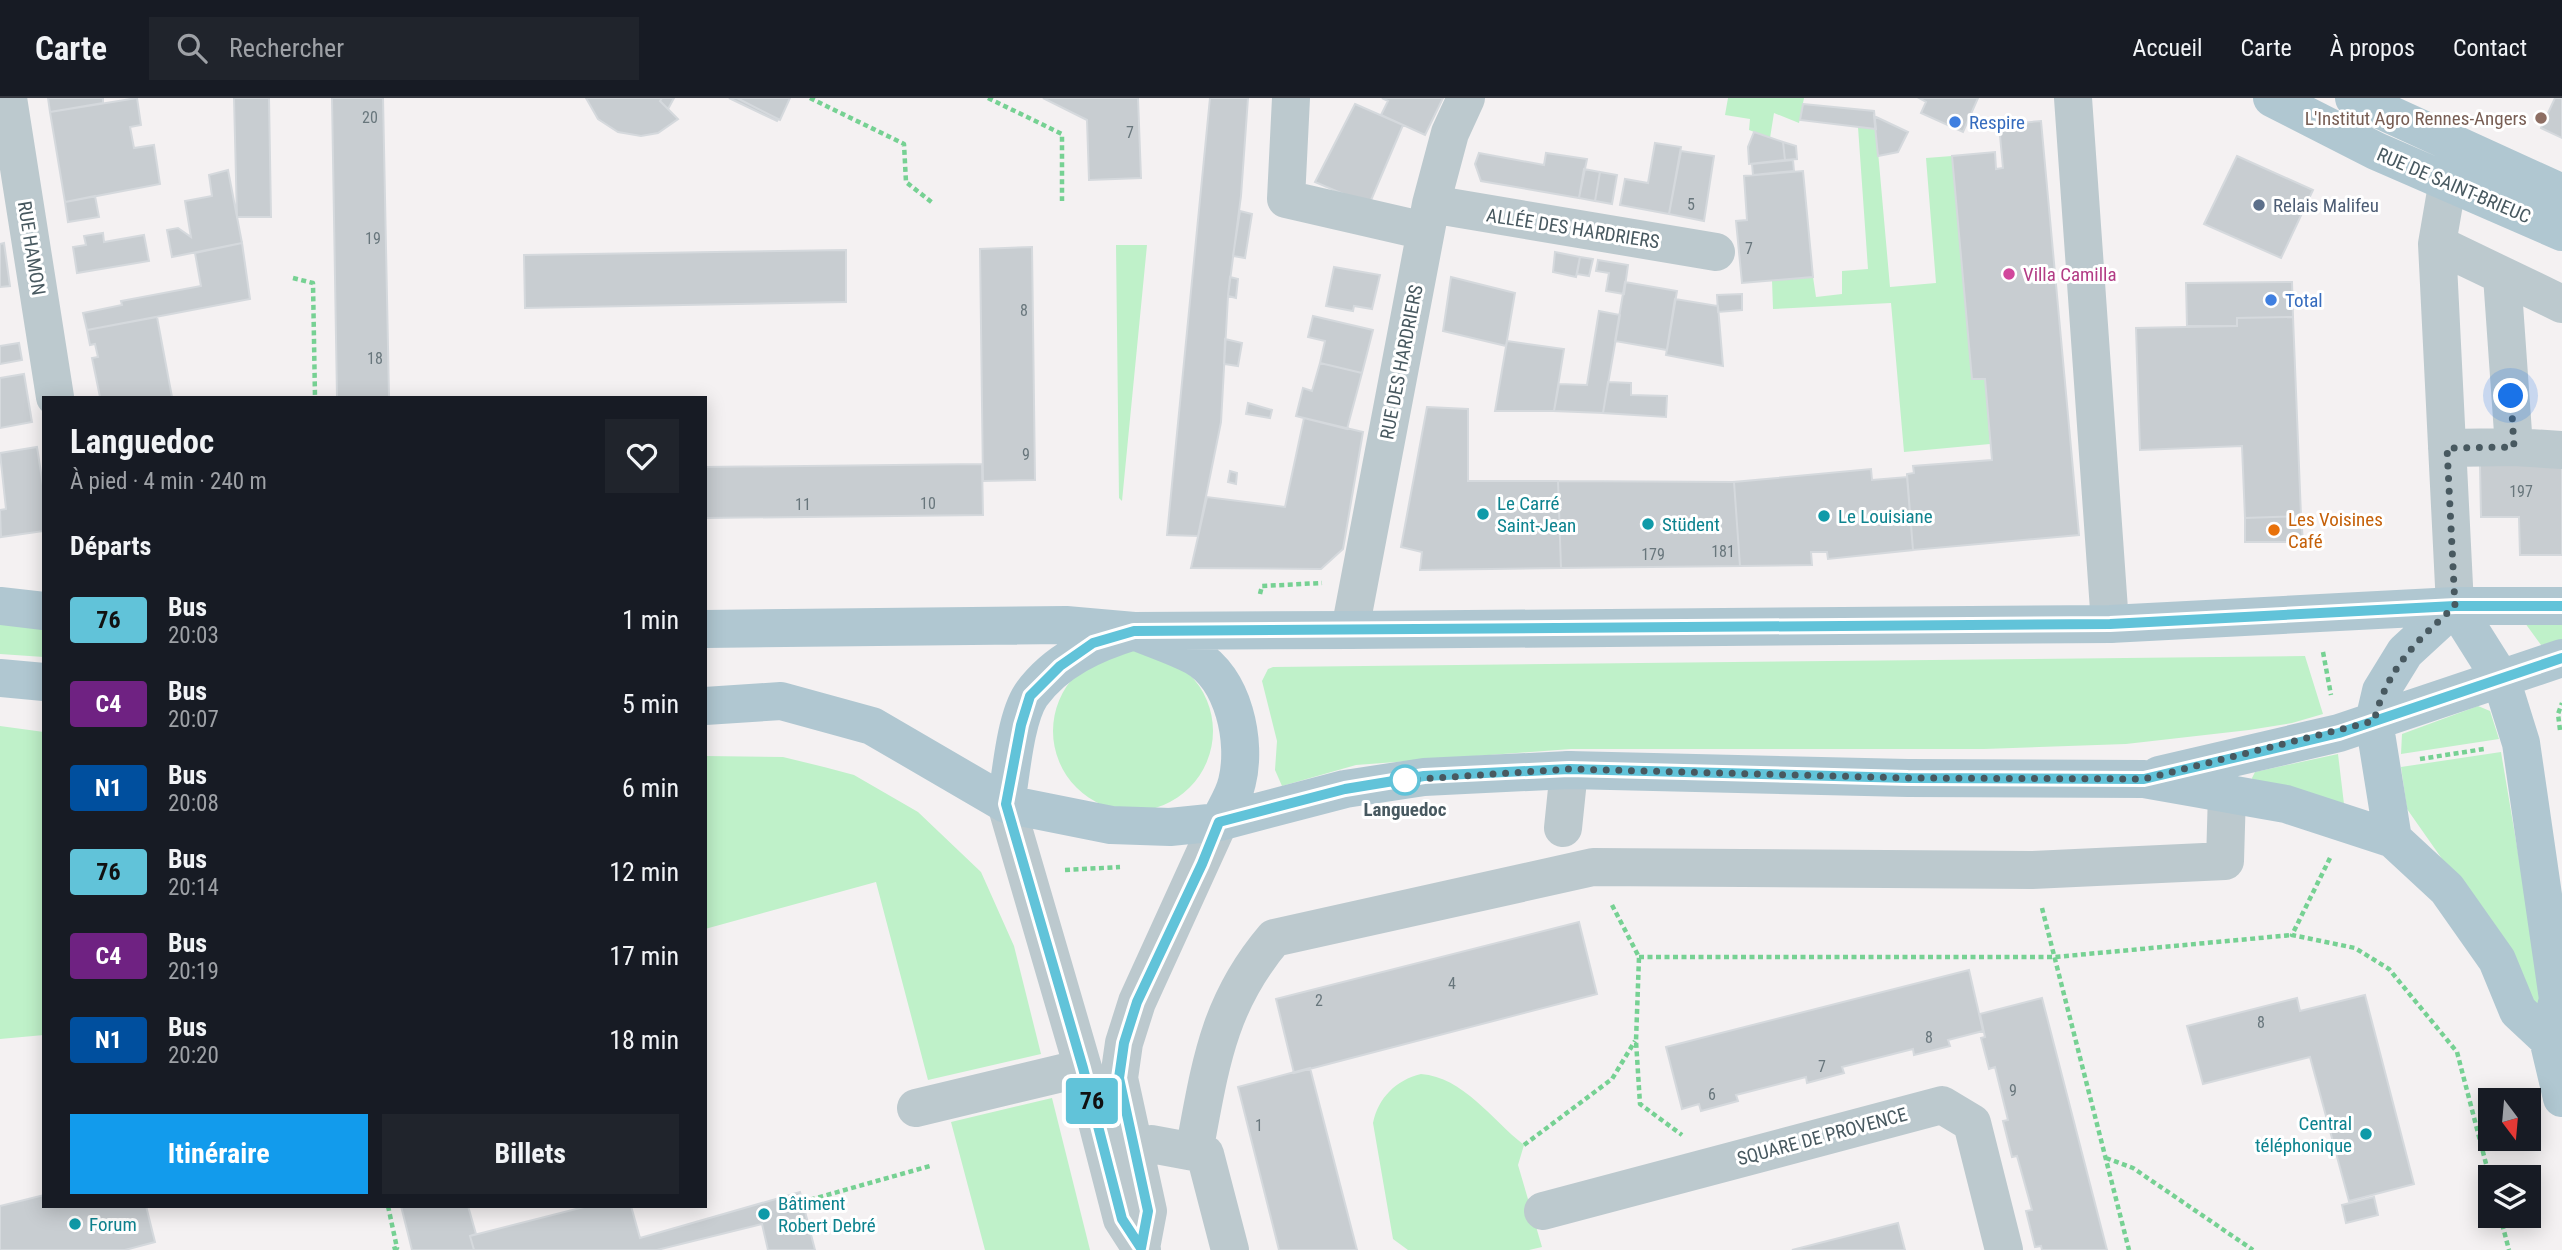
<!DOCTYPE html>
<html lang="fr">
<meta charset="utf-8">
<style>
body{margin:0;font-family:"Roboto Condensed",sans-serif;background:#20242c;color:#f1f3f6;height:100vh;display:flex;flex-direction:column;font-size:26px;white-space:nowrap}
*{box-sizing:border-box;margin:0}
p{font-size:23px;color:#9ea1a6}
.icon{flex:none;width:38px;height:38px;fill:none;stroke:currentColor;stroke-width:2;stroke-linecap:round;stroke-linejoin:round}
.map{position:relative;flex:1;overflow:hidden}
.side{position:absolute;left:42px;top:298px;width:665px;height:812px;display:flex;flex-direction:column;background:#171b24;border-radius:0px;box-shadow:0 4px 18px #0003}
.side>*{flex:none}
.badge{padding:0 14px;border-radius:5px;font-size:24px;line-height:46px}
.needle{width:46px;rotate:164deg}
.controls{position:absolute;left:2478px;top:990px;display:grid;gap:14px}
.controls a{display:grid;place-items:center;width:63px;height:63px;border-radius:0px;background:#171b24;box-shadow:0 4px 18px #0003;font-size:35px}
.you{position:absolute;width:35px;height:35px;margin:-18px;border:5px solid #fff;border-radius:50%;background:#1a73e8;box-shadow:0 0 0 10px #1a73e833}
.map>.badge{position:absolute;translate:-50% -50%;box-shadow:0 0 0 4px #fff}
h2{padding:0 28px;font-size:26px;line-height:63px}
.round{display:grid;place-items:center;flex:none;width:74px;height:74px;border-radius:0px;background:#20242c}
.summary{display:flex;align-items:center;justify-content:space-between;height:119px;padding:0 28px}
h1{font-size:33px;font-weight:700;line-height:52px}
.cta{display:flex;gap:14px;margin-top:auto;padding:14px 28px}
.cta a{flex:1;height:80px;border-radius:0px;background:#129bec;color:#fff;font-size:28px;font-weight:700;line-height:80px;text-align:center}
.cta a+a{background:#20242c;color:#f1f3f6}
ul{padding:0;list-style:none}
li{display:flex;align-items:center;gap:21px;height:84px;padding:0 28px}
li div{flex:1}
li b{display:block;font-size:26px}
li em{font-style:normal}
li .badge{min-width:77px;font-weight:700;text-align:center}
header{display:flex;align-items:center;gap:42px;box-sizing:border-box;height:98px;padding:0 35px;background:#171b24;border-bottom:2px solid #363941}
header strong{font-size:33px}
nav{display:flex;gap:38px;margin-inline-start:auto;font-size:24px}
.search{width:490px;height:63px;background:#20242c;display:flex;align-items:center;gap:18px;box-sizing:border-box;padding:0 24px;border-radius:0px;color:#9ea1a6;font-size:26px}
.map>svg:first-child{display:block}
</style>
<header>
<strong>Carte</strong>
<div class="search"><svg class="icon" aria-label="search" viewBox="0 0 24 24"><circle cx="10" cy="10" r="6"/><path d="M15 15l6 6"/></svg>Rechercher</div>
<nav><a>Accueil</a><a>Carte</a><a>À propos</a><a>Contact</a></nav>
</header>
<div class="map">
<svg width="2562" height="1152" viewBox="0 0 2562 1152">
<rect width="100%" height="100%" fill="#f4f1f2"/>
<path fill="#bff1c9" d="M 1728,0 L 1804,0 L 1799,25 L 1774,15 L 1770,40 L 1749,32 L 1750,21 L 1725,17 Z
M 1858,29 L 1876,31 L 1890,189 L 1936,185 L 1926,60 L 1952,58 L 1972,281 L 1985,281 L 1990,346 L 1904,354 L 1891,205 L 1773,211 L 1772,182 L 1813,179 L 1816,199 L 1842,196 L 1842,173 L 1868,171 Z
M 1116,147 L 1147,147 L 1122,403 L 1119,400 Z
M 0,522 L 44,528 L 44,559 L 0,556 Z
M 2525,525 L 2562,525 L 2562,542 L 2541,547 Z
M1053 633a80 80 0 1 1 160 0a80 80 0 1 1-160 0Z
M 2305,558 L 2323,616 L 2292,625 L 2249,632 L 2126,646 L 1984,651 L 1571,651 L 1356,667 L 1282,688 L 1275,672 L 1277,643 L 1262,583 L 1268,571 L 1273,569 Z
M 2478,608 L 2490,613 L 2499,641 L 2401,656 L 2402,636 Z
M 0,628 L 44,634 L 44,937 L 0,941 Z
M 2501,654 L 2538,873 L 2540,913 L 2480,815 L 2407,711 L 2401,669 Z
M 2338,656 L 2344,706 L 2253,683 L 2252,680 L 2255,674 Z
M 705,658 L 783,659 L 824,669 L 854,677 L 918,714 L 981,774 L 1014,848 L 1041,956 L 928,982 L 876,784 L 705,831 Z
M 1421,976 C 1463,979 1492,1022 1524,1047 L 1518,1067 L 1542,1149 L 1529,1152 L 1408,1152 L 1393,1141 L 1373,1025 C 1378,1000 1396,982 1421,976 Z
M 1052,1000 L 1090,1152 L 985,1152 L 951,1024 Z"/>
<path fill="#c8cdd1" stroke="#d5d9dd" stroke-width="2" d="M 48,0 L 103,0 L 103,5 L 50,14 Z
M 137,0 L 141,27 L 130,29 L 134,50 L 154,47 L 160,86 L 65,104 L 50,14 Z
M 234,0 L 269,0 L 271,119 L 237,119 Z
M 332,0 L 383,0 L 389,299 L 337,299 Z
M 586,0 L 662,0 L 660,3 L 678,21 L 658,35 L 641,38 L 618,34 L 598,21 Z
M 662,0 L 674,0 L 668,11 L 660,3 Z
M 729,0 L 737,0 L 778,21 L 777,23 Z
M 737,0 L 790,0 L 780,22 Z
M 1043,0 L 1138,0 L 1141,80 L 1089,82 L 1087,22 Z
M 1210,0 L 1248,0 L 1241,98 L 1228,198 L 1221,324 L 1198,438 L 1167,437 Z
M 1382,0 L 1443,0 L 1425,37 L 1381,17 L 1388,3 Z
M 1919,0 L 1978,0 L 1963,34 L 1921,15 L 1926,4 Z
M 2555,0 L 2562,0 L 2562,40 L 2541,30 Z
M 1355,6 L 1403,27 L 1369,107 L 1315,84 Z
M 1803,6 L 1874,13 L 1876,31 L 1800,22 Z
M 1874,18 L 1908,34 L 1898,54 L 1878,58 Z
M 2041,23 L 2079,437 L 1913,452 L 1907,376 L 1914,375 L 1913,368 L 1992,362 L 1985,281 L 1972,281 L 1952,58 L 1995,54 L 1996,71 L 2003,70 L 1999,27 Z
M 1754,34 L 1783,44 L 1785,62 L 1749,66 L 1748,49 Z
M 1783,44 L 1796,48 L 1797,61 L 1785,62 Z
M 1655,45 L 1681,49 L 1669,116 L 1620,107 L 1625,81 L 1648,85 Z
M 1681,53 L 1714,58 L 1704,123 L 1669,116 Z
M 1479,55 L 1544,67 L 1546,55 L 1587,61 L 1579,100 L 1481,83 L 1475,66 Z
M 2237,58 L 2313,92 L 2281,160 L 2204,126 Z
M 1793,62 L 1794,73 L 1753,77 L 1752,66 Z
M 1584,71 L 1600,74 L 1595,103 L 1579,100 Z
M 228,72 L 242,145 L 172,159 L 167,132 L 178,130 L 191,139 L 185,103 L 212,98 L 209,77 Z
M 1803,73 L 1813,179 L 1742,185 L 1736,123 L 1747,122 L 1744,78 Z
M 1600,74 L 1617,77 L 1612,106 L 1595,103 Z
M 95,98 L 99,119 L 68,124 L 65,104 Z
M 1240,113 L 1252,116 L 1245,160 L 1233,158 Z
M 103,135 L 104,144 L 144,137 L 149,163 L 77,175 L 73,149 L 86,147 L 84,138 Z
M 4,145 L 10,188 L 0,189 L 0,146 Z
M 242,145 L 250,201 L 87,232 L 83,215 L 122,207 L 121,203 L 201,188 L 195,155 Z
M 1032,149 L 1035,382 L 983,383 L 980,151 Z
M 846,152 L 846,204 L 525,210 L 524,157 Z
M 1555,154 L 1580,159 L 1576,179 L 1553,174 Z
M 1580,159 L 1593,161 L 1589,178 L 1577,176 Z
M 1598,162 L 1628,167 L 1624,196 L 1606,193 L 1609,175 L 1596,173 Z
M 1334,169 L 1380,177 L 1372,211 L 1354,208 L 1353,213 L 1326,208 Z
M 1230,179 L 1238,181 L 1236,200 L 1228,198 Z
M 1451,179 L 1515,195 L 1506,248 L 1443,233 Z
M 1625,184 L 1677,193 L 1667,252 L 1615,243 Z
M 2292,184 L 2293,219 L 2237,220 L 2237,228 L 2187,228 L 2186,185 Z
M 1742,196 L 1742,212 L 1718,214 L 1717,197 Z
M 1675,201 L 1718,208 L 1723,268 L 1666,257 Z
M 1599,213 L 1620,217 L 1603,315 L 1554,313 L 1559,286 L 1587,287 Z
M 1313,218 L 1373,232 L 1362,275 L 1320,265 L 1325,243 L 1308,239 Z
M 157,219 L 172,299 L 100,299 L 92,260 L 98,259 L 95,246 L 90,247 L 87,232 Z
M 2293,219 L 2301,418 L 2245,420 L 2242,348 L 2140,352 L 2136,230 L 2237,228 L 2237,220 Z
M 1225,241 L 1242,245 L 1238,268 L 1224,266 Z
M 1507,243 L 1564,251 L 1554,313 L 1495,313 Z
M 19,245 L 22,262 L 0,266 L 0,248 Z
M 1320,265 L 1362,275 L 1347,331 L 1296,318 L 1303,290 L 1312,293 Z
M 24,276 L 32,324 L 0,330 L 0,280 Z
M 1608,284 L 1631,285 L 1631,297 L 1667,298 L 1666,319 L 1603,315 Z
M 1248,305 L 1272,312 L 1270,320 L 1246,316 Z
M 1427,309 L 1468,311 L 1468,383 L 1558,383 L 1561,470 L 1420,472 L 1422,454 L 1401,449 Z
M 1304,320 L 1363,334 L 1343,451 L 1321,471 L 1191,470 L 1207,399 L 1285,409 Z
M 37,349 L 44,394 L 44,433 L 1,439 L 0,412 L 6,411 L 0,355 Z
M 982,366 L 983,417 L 705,420 L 705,369 Z
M 2562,366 L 2562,457 L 2520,457 L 2519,419 L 2481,419 L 2480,367 Z
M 1871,371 L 1872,382 L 1907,379 L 1913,452 L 1828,461 L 1827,454 L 1811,454 L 1812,467 L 1740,468 L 1734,384 Z
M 1230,373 L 1237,375 L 1236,386 L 1228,384 Z
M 1558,383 L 1734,384 L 1740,468 L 1561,470 Z
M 2301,418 L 2303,444 L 2245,444 L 2245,420 Z
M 1579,824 L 1597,896 L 1294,975 L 1276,901 Z
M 1969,872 L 1983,933 L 1948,942 L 1950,948 L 1914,957 L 1913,951 L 1842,969 L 1844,975 L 1807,985 L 1806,979 L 1736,997 L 1738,1003 L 1701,1013 L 1699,1006 L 1682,1011 L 1666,949 Z
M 2365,897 L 2414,1086 L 2349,1103 L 2310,959 L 2203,986 L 2187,928 L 2297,900 L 2300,913 Z
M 2042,900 L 2107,1152 L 2042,1152 L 2041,1148 L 2035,1149 L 2026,1113 L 2032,1112 L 2017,1058 L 2012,1059 L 2003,1023 L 2008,1022 L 1995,969 L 1989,971 L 1981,940 L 1985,939 L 1980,916 Z
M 1310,970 L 1357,1152 L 1279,1152 L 1238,989 Z
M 800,1094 L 815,1152 L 768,1152 L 762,1126 L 657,1152 L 474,1152 L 470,1138 L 588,1108 L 631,1108 L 640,1140 Z
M 44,1097 L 44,1108 L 146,1108 L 155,1144 L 125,1152 L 0,1152 L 0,1108 Z
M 2374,1099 L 2378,1117 L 2346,1125 L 2342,1107 Z
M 401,1108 L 468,1108 L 476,1136 L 470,1138 L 474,1152 L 412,1152 Z
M 1898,1125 L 1905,1152 L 1792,1152 Z"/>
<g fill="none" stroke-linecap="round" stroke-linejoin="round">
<path stroke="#76d193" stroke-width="4.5" stroke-dasharray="5 3.5" stroke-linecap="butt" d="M 810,0 L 904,46 L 906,84 L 934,106
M 988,0 L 1062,36 L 1062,103
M 293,180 L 313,185 L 315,299
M 1260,496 L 1262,488 L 1322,485
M 2323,554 L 2331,597
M 2560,632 L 2558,616 L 2562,605
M 2420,661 L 2484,651
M 2330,760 L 2292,837 L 2355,850 L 2389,871 L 2457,954 L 2490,1081
M 1065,772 L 1120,769
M 1612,807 L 1639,859 L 1636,943 L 1640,1006 L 1682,1037
M 2042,810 L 2129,1152
M 1639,859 L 2055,859 L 2292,837
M 1524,1047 L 1612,981 L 1635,943
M 2106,1060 L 2133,1070 L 2253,1152
M 802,1104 L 930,1068
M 388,1108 L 397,1150 L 390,1152
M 2500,1118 L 2509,1152"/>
<path stroke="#bcc9ce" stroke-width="38" d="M 8,0 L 55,299
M 1291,0 L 1286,101 L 1425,133
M 2073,0 L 2110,526
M 2448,82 L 2437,146 L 2455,508
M 1431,106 L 1716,154
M 2437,146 L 2562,206
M 2514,349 L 2562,352
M 2447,350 L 2514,349 L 2502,178
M 1350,532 L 1431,106 L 1450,35 L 1466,0
M 1006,706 L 1083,970 L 1122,1121 L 1142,1152
M 1563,730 L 1569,672
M 916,1010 L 1083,970
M 1194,1054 C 1210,970 1217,907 1274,840 L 1593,769 L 2032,772 L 2225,763 L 2227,695
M 1109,1055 L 1151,1046 L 1205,1056 L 1230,1152
M 1543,1113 L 1942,1007 L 1972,1025 L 2004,1152
M 1141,1150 L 1148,1113 L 1119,980 L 1124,945 L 1137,904 L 1219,724"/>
<path stroke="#b0c7d1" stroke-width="38" d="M 2272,0 L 2376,53 L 2562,134
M 2354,0 L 2562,95
M 0,508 L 44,513
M 2455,508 L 2405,554 L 2381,593 L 2374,623 L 2393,741 L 2447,791 L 2497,862 L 2518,913 L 2548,941
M 2455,508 L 2501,581 L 2521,645 L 2558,901 L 2548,941 L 2562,1000
M 705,531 L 1066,527 L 1134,533 L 1350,532 L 2110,526 L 2455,508 L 2562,508
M 0,580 L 44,584
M 705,608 L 781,603 L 872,628 L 1006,706 L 1111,727 L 1170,729 L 1219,724 L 1345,691 L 1424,679 L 1569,672 L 1908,680 L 2144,681 L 2286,706 L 2393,741
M 2159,677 L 2339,635 L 2562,560
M 1006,706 C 1011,677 1015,621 1031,597 C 1056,562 1095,545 1134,533 C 1153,541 1175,548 1194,558 C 1234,580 1247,644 1237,684 C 1234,698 1225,711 1219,724"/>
</g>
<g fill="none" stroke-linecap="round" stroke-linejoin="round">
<defs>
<path id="line" d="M 2562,508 L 2455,508 L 2110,526 L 1134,533 L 1093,545 L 1060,568 L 1030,598 L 1021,627 L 1006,706 L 1083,970 L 1122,1121 L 1141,1150 L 1148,1113 L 1119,980 L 1124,945 L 1137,904 L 1202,766 L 1219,724 L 1345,691 L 1424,678 L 1569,671 L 1908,680 L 2144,681 L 2339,635 L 2562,560"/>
</defs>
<use href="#line" stroke="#fff" stroke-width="16"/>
<use href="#line" stroke="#61c3d9" stroke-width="10"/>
<path stroke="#485960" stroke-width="7" stroke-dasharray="0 12.6" d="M 1405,682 L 1569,671 L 1908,680 L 2144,681 L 2374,623 C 2388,569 2415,545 2455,508 L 2447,350 L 2514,349 L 2511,298"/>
</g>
<circle fill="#8d6e63" stroke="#fff" stroke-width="2.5" cx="2541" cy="20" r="7"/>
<g fill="#3f7fe0" stroke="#fff" stroke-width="2.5">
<circle cx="1955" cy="24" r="7"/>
<circle cx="2271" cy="202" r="7"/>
</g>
<circle fill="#5c6f8a" stroke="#fff" stroke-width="2.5" cx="2259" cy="107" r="7"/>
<circle fill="#d1479c" stroke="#fff" stroke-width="2.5" cx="2009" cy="176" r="7"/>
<g fill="#0f9aa8" stroke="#fff" stroke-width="2.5">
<circle cx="1483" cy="416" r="7"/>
<circle cx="1824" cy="418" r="7"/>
<circle cx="1648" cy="426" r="7"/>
<circle cx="2366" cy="1036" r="7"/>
<circle cx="764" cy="1116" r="7"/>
<circle cx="75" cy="1126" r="7"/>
</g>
<circle fill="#e8710a" stroke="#fff" stroke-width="2.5" cx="2274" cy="432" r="7"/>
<circle fill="#fff" stroke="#61c3d9" stroke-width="3.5" cx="1405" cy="682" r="14"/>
<g text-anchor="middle" stroke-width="6" stroke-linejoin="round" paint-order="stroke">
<g font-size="16" fill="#68767c">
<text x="370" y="25">20</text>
<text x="1130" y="40">7</text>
<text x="1691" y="112">5</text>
<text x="373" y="146">19</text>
<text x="1749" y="156">7</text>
<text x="1024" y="218">8</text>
<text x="375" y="266">18</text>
<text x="1026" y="362">9</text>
<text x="2521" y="399">197</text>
<text x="928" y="411">10</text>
<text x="803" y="412">11</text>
<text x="1723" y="459">181</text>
<text x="1653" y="462">179</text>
<text x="1452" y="891">4</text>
<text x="1319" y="908">2</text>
<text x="2261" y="930">8</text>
<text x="1929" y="945">8</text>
<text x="1822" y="974">7</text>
<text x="2013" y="998">9</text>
<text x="1712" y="1002">6</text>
<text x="1259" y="1033">1</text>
</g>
<g font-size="19" fill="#785e54" stroke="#fff" text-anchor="end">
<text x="2527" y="27">L'Institut Agro Rennes-Angers</text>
</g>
<g font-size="19" fill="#366cbe" stroke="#fff" text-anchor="start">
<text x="1969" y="31">Respire</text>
<text x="2285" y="209">Total</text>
</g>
<g font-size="19" fill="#485960" stroke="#fff">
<text transform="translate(2454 87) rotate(23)" y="7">RUE DE SAINT-BRIEUC</text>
<text transform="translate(1573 130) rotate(9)" y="7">ALLÉE DES HARDRIERS</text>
<text transform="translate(32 150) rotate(81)" y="7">RUE HAMON</text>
<text transform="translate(1401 264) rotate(-79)" y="7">RUE DES HARDRIERS</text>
<text transform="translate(1822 1038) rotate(-15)" y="7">SQUARE DE PROVENCE</text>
</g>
<g font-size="19" fill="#4e5e75" stroke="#fff" text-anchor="start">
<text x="2273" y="114">Relais Malifeu</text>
</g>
<g font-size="19" fill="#b23c85" stroke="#fff" text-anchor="start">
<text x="2023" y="183">Villa Camilla</text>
</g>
<g font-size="19" fill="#0d838f" stroke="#fff" text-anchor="start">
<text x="1497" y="412">Le Carré<tspan x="1497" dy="22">Saint-Jean</tspan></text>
<text x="1838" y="425">Le Louisiane</text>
<text x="1662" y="433">Stüdent</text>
<text x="2352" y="1032" text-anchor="end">Central<tspan x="2352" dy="22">téléphonique</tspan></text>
<text x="778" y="1112">Bâtiment<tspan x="778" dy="22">Robert Debré</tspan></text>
<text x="89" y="1133">Forum</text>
</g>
<g font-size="19" fill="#c56008" stroke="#fff" text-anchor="start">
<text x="2288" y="428">Les Voisines<tspan x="2288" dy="22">Café</tspan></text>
</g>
<g font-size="19" font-weight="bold" fill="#485960" stroke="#fff">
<text x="1405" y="718">Languedoc</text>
</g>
</g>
</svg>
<div class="controls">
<a><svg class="needle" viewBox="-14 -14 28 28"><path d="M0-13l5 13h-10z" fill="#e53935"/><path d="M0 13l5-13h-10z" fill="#9ea1a6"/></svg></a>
<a><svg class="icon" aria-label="layers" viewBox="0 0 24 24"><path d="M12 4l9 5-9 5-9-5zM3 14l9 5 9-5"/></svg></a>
</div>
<div class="you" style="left:2511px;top:298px"></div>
<b class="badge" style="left:1092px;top:1003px;background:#61c3d9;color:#111">76</b>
<section class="side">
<div class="summary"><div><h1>Languedoc</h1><p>À pied · 4 min · 240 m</p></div><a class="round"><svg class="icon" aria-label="heart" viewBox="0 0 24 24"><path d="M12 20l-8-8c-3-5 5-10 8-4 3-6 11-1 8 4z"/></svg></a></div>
<h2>Départs</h2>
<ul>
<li><span class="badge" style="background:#61c3d9;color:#111">76</span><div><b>Bus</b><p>20:03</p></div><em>1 min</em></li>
<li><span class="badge" style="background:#6f2282;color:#fff">C4</span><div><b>Bus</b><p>20:07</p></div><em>5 min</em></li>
<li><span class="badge" style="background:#004f9e;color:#fff">N1</span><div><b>Bus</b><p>20:08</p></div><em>6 min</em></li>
<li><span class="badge" style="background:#61c3d9;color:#111">76</span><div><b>Bus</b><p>20:14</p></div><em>12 min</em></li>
<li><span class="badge" style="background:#6f2282;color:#fff">C4</span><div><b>Bus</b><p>20:19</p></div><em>17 min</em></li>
<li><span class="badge" style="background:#004f9e;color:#fff">N1</span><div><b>Bus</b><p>20:20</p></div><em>18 min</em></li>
</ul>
<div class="cta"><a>Itinéraire</a><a>Billets</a></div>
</section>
</div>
